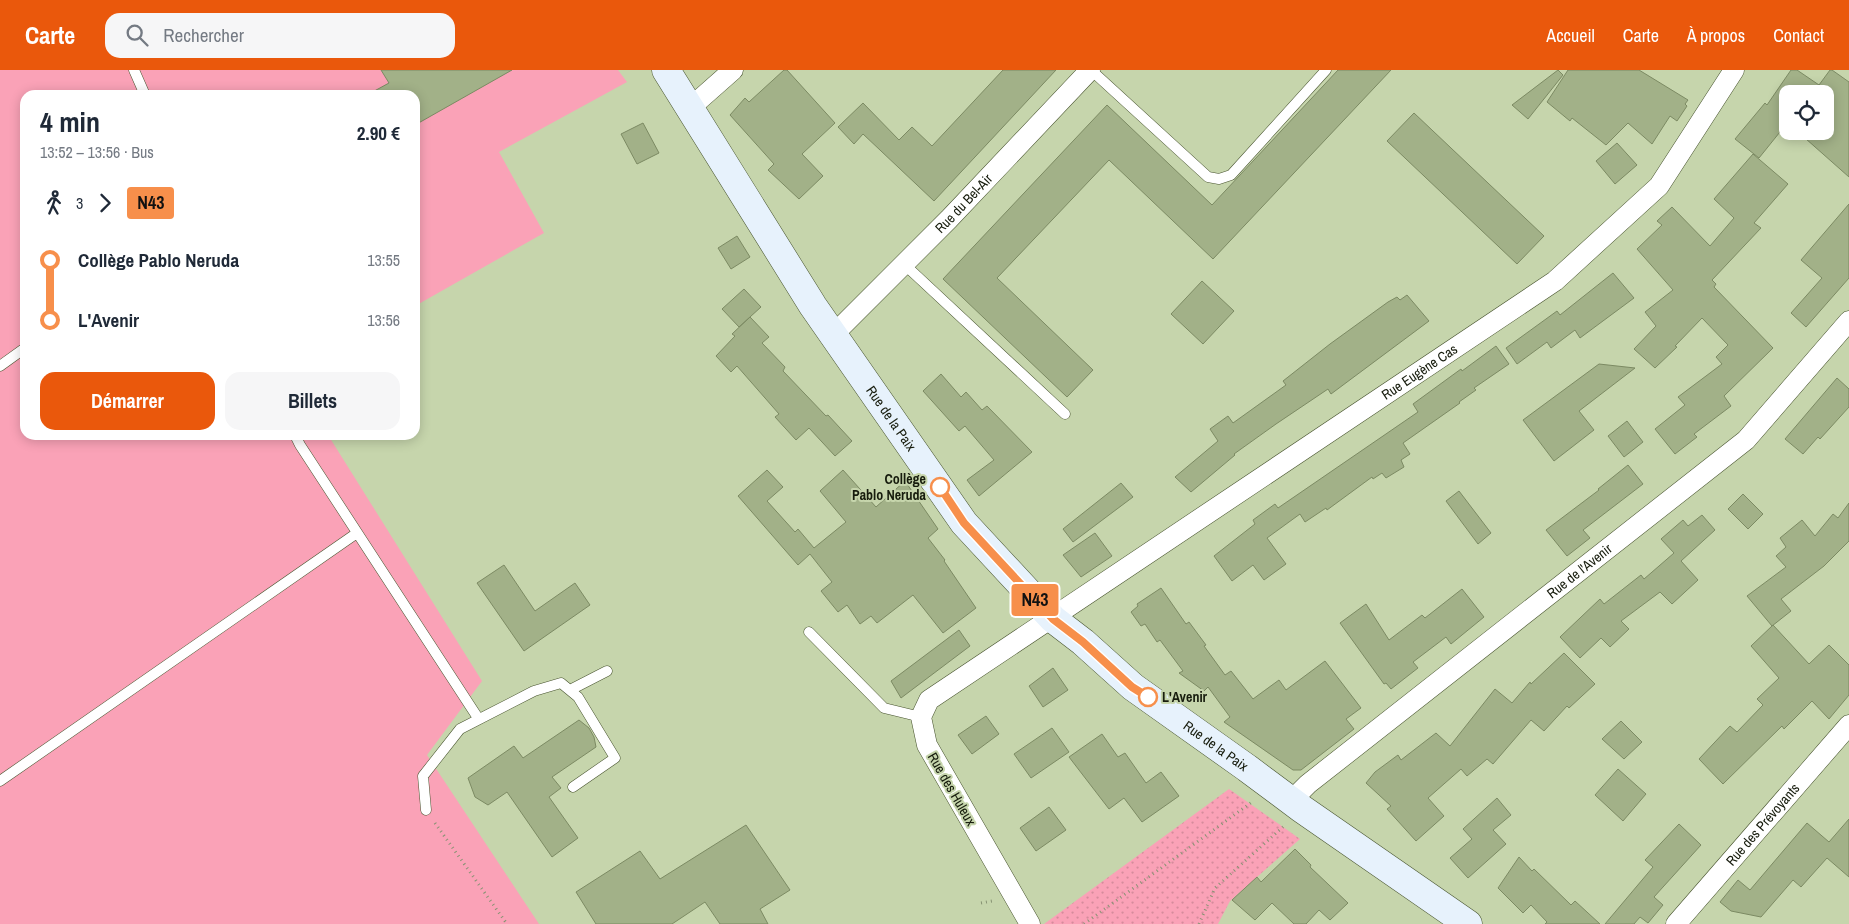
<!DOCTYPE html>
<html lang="fr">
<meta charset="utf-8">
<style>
body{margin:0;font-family:"Archivo Narrow",sans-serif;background:#f6f6f7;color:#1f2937;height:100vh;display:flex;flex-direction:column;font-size:19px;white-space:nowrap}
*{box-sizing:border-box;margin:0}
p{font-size:16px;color:#747a83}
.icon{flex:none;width:28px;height:28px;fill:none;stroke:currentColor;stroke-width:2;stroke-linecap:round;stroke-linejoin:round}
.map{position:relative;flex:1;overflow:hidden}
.drawer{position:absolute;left:20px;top:20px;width:400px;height:350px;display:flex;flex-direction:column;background:#fff;border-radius:15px;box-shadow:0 2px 12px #0003}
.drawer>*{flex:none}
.badge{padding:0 10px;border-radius:4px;font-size:18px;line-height:32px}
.tools{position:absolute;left:1779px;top:15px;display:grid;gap:10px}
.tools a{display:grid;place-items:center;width:55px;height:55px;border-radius:10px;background:#fff;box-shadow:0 2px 12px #0003;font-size:25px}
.map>.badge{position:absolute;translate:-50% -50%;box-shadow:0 0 0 2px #fff}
.legs{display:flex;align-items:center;gap:8px;height:55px;padding:0 20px;font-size:16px}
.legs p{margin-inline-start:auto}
.overview{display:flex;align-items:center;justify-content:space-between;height:85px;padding:0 20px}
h1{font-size:28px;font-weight:700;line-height:38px}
.button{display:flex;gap:10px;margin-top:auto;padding:10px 20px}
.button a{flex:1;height:58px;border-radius:15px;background:#ea580c;color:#fff;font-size:20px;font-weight:700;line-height:58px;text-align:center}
.button a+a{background:#f6f6f7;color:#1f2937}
ul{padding:0 20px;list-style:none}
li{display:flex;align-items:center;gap:18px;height:60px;font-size:19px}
li i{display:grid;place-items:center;width:8px;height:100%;margin:0 6px;background:currentColor}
li i::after{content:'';width:12px;height:12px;margin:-6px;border:4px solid;border-radius:50%;background:#fff}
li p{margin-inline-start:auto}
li:first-child i{background:linear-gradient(#0000 50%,currentColor 0)}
li:last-child i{background:linear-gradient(currentColor 50%,#0000 0)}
header{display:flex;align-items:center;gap:30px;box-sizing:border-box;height:70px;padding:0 25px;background:#ea580c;color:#fff}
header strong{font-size:24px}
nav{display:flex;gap:28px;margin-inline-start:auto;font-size:18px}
.search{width:350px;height:45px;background:#f6f6f7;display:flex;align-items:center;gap:12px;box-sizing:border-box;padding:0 18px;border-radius:15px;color:#747a83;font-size:19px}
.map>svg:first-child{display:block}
</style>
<header>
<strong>Carte</strong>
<div class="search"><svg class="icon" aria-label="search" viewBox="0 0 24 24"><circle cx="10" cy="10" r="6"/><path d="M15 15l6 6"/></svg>Rechercher</div>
<nav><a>Accueil</a><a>Carte</a><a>À propos</a><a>Contact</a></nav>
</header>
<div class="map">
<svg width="1849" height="854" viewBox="0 0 1849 854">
<defs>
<pattern id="park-dots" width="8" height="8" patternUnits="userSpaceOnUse" patternTransform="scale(1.25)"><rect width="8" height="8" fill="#faa2b7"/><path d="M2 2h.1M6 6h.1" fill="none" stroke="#d68b9c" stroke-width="1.8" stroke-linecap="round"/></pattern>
</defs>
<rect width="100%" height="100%" fill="#c6d5ac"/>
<path fill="url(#park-dots)" d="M 1229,719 L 1300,769 L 1230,831 L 1218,854 L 1044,854 Z"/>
<path fill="#faa2b7" d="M 0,0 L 618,0 L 627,12 L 499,82 L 544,163 L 415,236 L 415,25 L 25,25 L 25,365 L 328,365 L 482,611 L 427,685 L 539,854 L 0,854 Z"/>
<path fill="#a2b188" stroke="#7c8a63" d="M 381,0 L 512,0 L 415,55 L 415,25 L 367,25 L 389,13 Z
M 784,0 L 787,0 L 835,53 L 802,84 L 823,106 L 799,129 L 768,100 L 774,94 L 730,45 L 745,28 L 749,32 Z
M 1003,0 L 1056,0 L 934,131 L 863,64 L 854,74 L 838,57 L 863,33 L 899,70 L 912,57 L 932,76 Z
M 1338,0 L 1391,0 L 1213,189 L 1109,90 L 997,208 L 1093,300 L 1067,327 L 943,209 L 1107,35 L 1212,135 Z
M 1558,0 L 1563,5 L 1528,49 L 1512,35 Z
M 1568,0 L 1639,0 L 1688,30 L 1685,34 L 1687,36 L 1677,51 L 1670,46 L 1652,74 L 1628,53 L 1606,75 L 1572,48 L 1570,51 L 1547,32 Z
M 1791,0 L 1797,0 L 1819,15 L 1830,0 L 1832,0 L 1849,12 L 1849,107 L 1797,61 L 1825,61 L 1825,24 L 1788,24 L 1788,52 L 1759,88 L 1735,69 L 1765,33 L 1767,35 Z
M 1414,43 L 1544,166 L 1517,194 L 1387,71 Z
M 643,53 L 659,83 L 637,94 L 621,64 Z
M 1617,73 L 1637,95 L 1615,114 L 1596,91 Z
M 1753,84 L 1788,114 L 1754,153 L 1761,158 L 1712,210 L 1716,214 L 1714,217 L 1773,278 L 1724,326 L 1731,336 L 1694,364 L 1697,367 L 1675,384 L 1655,359 L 1685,335 L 1678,327 L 1722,294 L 1716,287 L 1728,275 L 1702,248 L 1675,276 L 1677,277 L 1655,298 L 1634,279 L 1656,256 L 1645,242 L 1673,220 L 1637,179 L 1662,155 L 1657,151 L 1672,137 L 1710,176 L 1734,148 L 1714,129 Z
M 1849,134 L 1849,208 L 1806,257 L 1791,243 L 1822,208 L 1801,190 Z
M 737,166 L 750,187 L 731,199 L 718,178 Z
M 1613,203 L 1634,228 L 1580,268 L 1575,260 L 1551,278 L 1547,272 L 1517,294 L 1506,278 L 1557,241 L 1560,245 Z
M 1202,211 L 1234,241 L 1203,274 L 1171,244 Z
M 744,219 L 761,237 L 739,257 L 722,239 Z
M 1407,225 L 1429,251 L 1331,324 L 1328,319 L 1276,354 L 1234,384 L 1235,385 L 1191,422 L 1175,407 L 1218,371 L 1210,359 L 1228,346 L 1233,353 L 1286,315 L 1283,311 L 1330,274 L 1388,232 L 1397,227 L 1400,230 Z
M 750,247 L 769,267 L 762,273 L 785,297 L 783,301 L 826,346 L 828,345 L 852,371 L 835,386 L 809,358 L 796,370 L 775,347 L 779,344 L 737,296 L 731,302 L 716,286 L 735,266 L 732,264 Z
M 1496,276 L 1509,294 L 1474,318 L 1476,320 L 1459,332 L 1460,333 L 1403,373 L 1410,384 L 1401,390 L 1404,397 L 1386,408 L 1382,403 L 1373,409 L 1372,407 L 1327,440 L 1326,438 L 1305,452 L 1300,444 L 1267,468 L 1286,494 L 1264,510 L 1253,495 L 1232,511 L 1214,486 L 1255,454 L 1253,450 L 1275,434 L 1278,438 L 1418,342 L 1413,334 L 1461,299 L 1462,301 Z
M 1599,294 L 1635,298 L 1579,341 L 1594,360 L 1554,391 L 1523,350 Z
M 941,304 L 961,327 L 966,322 L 982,340 L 987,336 L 1032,382 L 979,426 L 967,410 L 994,390 L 965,356 L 959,361 L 923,321 Z
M 1837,308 L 1849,319 L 1849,337 L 1820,369 L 1818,367 L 1803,384 L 1785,369 Z
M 1627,351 L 1643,372 L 1624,387 L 1608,366 Z
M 1628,395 L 1643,414 L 1583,460 L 1590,468 L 1567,486 L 1546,460 L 1599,420 L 1598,419 Z
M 767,400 L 783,417 L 767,431 L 795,462 L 798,459 L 814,478 L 846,452 L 820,421 L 843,400 L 876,437 L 905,411 L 938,459 L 928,468 L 945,490 L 944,491 L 976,538 L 943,563 L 913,525 L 877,553 L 871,546 L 860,554 L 847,535 L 838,542 L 821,521 L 832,512 L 810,484 L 798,495 L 738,426 Z
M 1121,413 L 1133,427 L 1073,472 L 1063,459 Z
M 1459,421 L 1491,463 L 1478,474 L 1446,431 Z
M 1743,424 L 1763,444 L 1748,459 L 1728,439 Z
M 1849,433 L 1849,471 L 1824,496 L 1781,529 L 1791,541 L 1772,556 L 1747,526 L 1786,497 L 1776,486 L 1786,477 L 1780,468 L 1802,450 L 1815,466 L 1833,444 L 1838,448 Z
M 1702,445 L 1715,460 L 1681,491 L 1698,510 L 1672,534 L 1660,522 L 1621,551 L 1629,559 L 1610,577 L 1601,568 L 1580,588 L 1560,567 L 1600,529 L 1604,534 L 1641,505 L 1644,509 L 1674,483 L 1661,469 L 1683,450 L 1688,456 Z
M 1095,463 L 1112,486 L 1081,507 L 1063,485 Z
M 504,495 L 535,541 L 575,513 L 590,535 L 524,581 L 477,513 Z
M 1161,518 L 1186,554 L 1189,552 L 1206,575 L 1204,576 L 1225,605 L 1231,601 L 1253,629 L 1279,610 L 1286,620 L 1325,591 L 1361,638 L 1346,649 L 1354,659 L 1301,700 L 1293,700 L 1224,652 L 1230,647 L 1208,617 L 1204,621 L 1179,603 L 1183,601 L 1160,570 L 1157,572 L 1145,554 L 1141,556 L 1131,542 L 1138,536 L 1137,534 Z
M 1462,519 L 1484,547 L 1451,574 L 1446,567 L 1413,592 L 1418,598 L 1391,619 L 1386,613 L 1384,614 L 1340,553 L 1366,534 L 1389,570 L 1422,545 L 1425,548 Z
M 1773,555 L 1809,594 L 1829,575 L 1849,595 L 1849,625 L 1829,649 L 1812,631 L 1784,659 L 1782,656 L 1723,714 L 1699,689 L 1730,656 L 1737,662 L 1763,635 L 1757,629 L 1779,608 L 1751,576 Z
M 959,560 L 970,576 L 901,628 L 891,611 Z
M 1564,583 L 1595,614 L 1569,638 L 1567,636 L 1544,661 L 1531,650 L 1493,694 L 1487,689 L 1467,706 L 1461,699 L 1428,728 L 1444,746 L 1416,771 L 1387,739 L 1391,736 L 1366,713 L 1375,702 L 1398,685 L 1401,690 L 1436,663 L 1450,676 L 1495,619 L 1512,633 L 1530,612 L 1531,614 Z
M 1053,598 L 1068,620 L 1043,637 L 1029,616 Z
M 986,646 L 999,664 L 972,684 L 958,665 Z
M 579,650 L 589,658 L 594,667 L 596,677 L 552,707 L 561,718 L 549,727 L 578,768 L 552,787 L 507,722 L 488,735 L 475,727 L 468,708 L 514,676 L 523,688 Z
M 1621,651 L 1642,672 L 1624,689 L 1602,669 Z
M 1052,658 L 1069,682 L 1031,708 L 1014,684 Z
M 1102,664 L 1118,687 L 1125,683 L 1146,713 L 1161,702 L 1179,726 L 1142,752 L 1124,728 L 1109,739 L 1069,687 Z
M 1618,699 L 1646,724 L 1623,751 L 1595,725 Z
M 1497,728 L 1511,745 L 1493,760 L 1506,774 L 1468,808 L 1450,788 L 1472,769 L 1463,759 Z
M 1049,737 L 1066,760 L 1036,781 L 1020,758 Z
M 1849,749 L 1849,807 L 1827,788 L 1801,817 L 1793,810 L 1761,847 L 1731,841 L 1720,832 L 1738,810 L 1750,820 L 1807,753 L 1829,772 Z
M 1679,754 L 1701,775 L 1654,827 L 1663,835 L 1648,853 L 1640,847 L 1634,854 L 1605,854 L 1653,797 L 1645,790 Z
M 746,755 L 790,820 L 760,839 L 768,854 L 720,854 L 705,832 L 672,854 L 596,854 L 576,822 L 640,781 L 660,809 Z
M 1295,779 L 1311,795 L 1310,797 L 1348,833 L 1330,850 L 1319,840 L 1306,854 L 1294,854 L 1272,833 L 1255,850 L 1232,830 L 1257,807 L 1261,812 Z
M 1519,787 L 1532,801 L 1534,799 L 1571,835 L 1575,831 L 1600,854 L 1545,854 L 1547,852 L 1531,835 L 1523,843 L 1498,818 Z"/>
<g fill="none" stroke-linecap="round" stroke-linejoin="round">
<defs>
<path id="lane" d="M 134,0 L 145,25
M 1091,0 L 1208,107 L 1219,109 L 1231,105 L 1326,0
M 904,194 L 1065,344
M 0,296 L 25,278
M 295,365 L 300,375 L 478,648
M 809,562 L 884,638 L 921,647
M 570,620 L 607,601
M 0,711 L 357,463
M 426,740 L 423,706 L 460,659 L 534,621 L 561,613 L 578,627 L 615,688 L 573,717"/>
<g id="street">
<path d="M 690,38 L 733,0"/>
<path id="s1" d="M 834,264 L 949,149 L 1090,0"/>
<path id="s2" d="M 1291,731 L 1308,714 L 1746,370 L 1849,251"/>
<path id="s3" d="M 1030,854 L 927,675 L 921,647 L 929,630 L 1555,211 L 1659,116 L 1734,0"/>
<path id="s4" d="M 1676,854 L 1849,655"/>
</g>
<g id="secondary">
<path id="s5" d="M 666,0 L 813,236 L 964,453 L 1053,549 L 1083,572 L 1133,617 L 1247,698 L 1302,739 L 1468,854"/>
</g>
</defs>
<use href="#lane" stroke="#48542f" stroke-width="11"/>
<use href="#street" stroke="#48542f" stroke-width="21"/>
<use href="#secondary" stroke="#48542f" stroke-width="29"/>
<path stroke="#879373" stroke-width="3" stroke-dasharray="1 4" stroke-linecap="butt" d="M 435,753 L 507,854
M 981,833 L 992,831
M 1084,854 L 1252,732
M 1199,854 L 1215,818 L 1284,756"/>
<use href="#lane" stroke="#fff" stroke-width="10"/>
<use href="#street" stroke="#fff" stroke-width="20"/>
<use href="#secondary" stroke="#e7f2fc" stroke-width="28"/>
</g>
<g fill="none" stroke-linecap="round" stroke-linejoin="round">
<defs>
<path id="line-1" d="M 940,417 L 964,453 L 1053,549 L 1083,572 L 1132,617 L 1148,627"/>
</defs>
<use href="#line-1" stroke="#fff" stroke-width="11"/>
<use href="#line-1" stroke="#f78f4b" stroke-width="8"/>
</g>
<g fill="#fff" stroke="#f78f4b" stroke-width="2.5">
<circle cx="940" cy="417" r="9"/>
<circle cx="1148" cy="627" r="9"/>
</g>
<g text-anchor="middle" stroke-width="4" stroke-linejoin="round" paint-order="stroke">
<g font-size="14" fill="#171c0d" stroke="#c6d5ac">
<text dy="5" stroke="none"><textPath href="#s1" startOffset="184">Rue du Bel-Air</textPath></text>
<text dy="5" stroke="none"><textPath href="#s3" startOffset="844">Rue Eugène Cas</textPath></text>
<text dy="5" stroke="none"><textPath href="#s5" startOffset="415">Rue de la Paix</textPath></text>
<text dy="5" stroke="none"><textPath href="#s2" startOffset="369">Rue de l'Avenir</textPath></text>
<text dy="5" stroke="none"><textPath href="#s5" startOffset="880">Rue de la Paix</textPath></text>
<text transform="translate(952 719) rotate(60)" y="5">Rue des Huleux</text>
<text dy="5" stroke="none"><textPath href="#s4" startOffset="132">Rue des Prévoyants</textPath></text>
</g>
<g font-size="14" font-weight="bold" fill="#171c0d" stroke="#c6d5ac" text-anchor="end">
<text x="926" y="414">Collège<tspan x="926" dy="16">Pablo Neruda</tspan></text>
<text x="1162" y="632" text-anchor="start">L'Avenir</text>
</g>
</g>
</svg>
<div class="tools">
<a><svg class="icon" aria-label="locate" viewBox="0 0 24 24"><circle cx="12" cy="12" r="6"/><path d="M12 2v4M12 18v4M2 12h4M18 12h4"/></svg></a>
</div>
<b class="badge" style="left:1035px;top:530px;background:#f78f4b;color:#111">N43</b>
<section class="drawer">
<div class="overview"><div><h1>4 min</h1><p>13:52 – 13:56 · Bus</p></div><b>2.90 €</b></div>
<div class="legs"><svg class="icon" aria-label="walk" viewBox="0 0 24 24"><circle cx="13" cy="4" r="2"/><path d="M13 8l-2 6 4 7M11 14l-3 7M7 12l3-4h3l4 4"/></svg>3<svg class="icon" aria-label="forward" viewBox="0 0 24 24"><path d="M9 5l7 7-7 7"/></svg><b class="badge" style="background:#f78f4b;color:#111">N43</b></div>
<ul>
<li><i style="color:#f78f4b"></i><b>Collège Pablo Neruda</b><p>13:55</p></li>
<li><i style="color:#f78f4b"></i><b>L'Avenir</b><p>13:56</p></li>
</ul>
<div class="button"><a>Démarrer</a><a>Billets</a></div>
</section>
</div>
